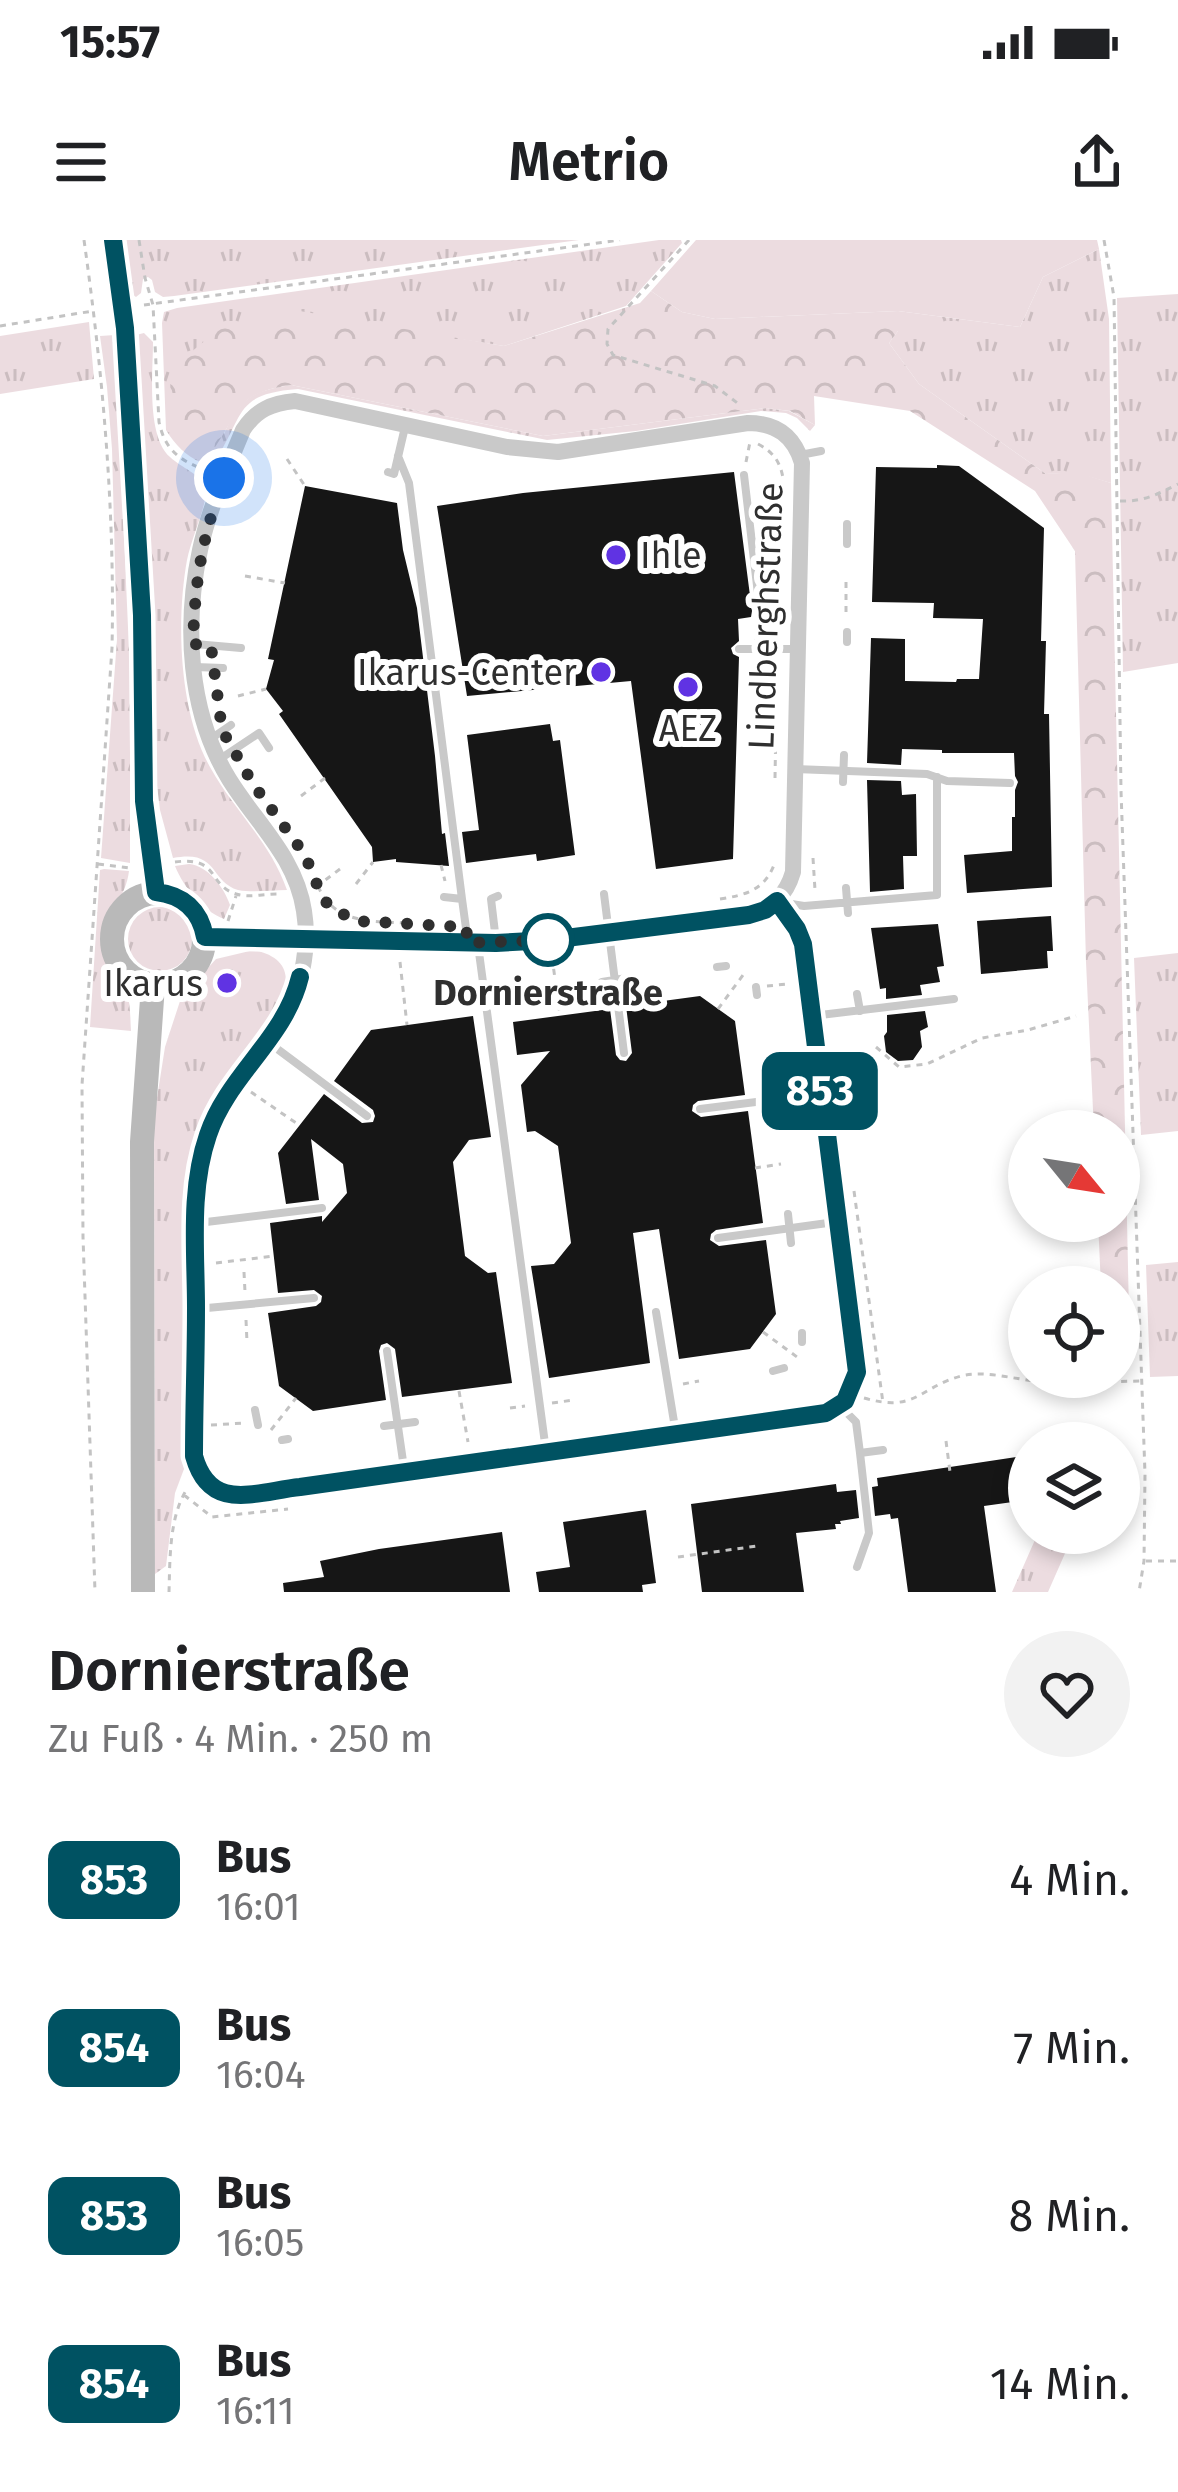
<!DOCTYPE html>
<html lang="de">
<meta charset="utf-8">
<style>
body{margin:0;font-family:"Fira Sans",sans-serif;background:#f2f2f2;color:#202124;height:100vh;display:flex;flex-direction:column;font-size:45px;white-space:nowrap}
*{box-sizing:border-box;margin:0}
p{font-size:39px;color:#757577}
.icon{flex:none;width:66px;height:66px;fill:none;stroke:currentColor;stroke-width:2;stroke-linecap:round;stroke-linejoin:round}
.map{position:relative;height:1352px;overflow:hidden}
.sheet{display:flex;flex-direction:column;background:#fff;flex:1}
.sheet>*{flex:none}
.badge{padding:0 24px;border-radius:18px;font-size:42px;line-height:78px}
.needle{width:78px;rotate:120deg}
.controls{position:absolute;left:1008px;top:870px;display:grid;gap:24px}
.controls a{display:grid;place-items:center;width:132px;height:132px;border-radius:50%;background:#fff;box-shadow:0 6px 18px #0003;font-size:60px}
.you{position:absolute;width:60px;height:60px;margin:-30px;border:9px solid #fff;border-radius:50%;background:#1a73e8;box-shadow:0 0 0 18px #1a73e833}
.map>.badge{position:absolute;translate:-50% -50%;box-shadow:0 0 0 6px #fff}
.round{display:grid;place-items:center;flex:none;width:126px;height:126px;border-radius:63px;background:#f2f2f2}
.head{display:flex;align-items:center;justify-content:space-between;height:204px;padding:0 48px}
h1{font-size:57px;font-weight:600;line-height:90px}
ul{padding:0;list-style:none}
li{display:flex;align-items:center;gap:36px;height:168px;padding:0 48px}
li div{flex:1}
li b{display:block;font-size:45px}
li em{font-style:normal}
li .badge{min-width:132px;font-weight:700;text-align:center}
.status{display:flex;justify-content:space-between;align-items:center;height:84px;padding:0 60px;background:#fff;direction:ltr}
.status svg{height:33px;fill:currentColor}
header{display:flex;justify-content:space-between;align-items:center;height:156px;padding:0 48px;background:#fff;font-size:54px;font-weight:600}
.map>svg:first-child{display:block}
</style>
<div class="status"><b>15:57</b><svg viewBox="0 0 49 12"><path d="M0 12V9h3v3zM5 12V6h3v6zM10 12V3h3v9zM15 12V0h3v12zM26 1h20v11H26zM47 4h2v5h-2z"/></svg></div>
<header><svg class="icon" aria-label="menu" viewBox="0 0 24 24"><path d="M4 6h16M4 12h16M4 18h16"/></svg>Metrio<svg class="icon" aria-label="share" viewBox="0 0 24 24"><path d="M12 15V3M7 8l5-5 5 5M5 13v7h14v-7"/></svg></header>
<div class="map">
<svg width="1178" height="1352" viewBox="0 0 1178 1352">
<defs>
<pattern id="grass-tufts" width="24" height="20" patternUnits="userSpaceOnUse" patternTransform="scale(3)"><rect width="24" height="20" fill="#ecdce0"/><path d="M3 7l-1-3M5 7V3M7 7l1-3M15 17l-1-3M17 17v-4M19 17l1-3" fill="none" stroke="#cbbdc0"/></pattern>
<pattern id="forest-crowns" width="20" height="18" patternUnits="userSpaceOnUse" patternTransform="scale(3)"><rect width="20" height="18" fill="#ecdce0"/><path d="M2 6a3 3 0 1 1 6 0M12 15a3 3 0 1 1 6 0" fill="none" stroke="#cbbdc0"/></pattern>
</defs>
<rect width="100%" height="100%" fill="#fff"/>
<path fill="url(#grass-tufts)" d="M 126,0 L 579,0 L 174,56 L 163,57 L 155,52 L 152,40 L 148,37 L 143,39 L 141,53 L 136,57 L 133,55 Z
M 659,0 L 681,0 L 682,3 L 626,66 L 504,106 L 396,89 L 222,87 L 224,194 C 240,158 252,151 291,145 L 543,196 L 766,168 L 789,171 L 815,185 L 810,191 L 797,178 L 786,173 L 761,171 L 636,191 L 547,200 L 298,149 C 234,154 245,174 216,219 L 202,223 C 185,215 176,206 166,190 L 162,83 L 164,72 L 177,68 Z
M 1099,9 L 1109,79 L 1111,243 L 1076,233 L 1046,234 L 919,144 L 889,103 L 898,91 L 898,71 L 1020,87 L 1043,37 Z
M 1178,54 L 1178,423 L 1123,432 L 1117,58 Z
M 89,82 L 94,139 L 0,154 L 0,96 Z
M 144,93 L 153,102 C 153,132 146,196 170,217 C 183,229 198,232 207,249 C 204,273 192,296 187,320 C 176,381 179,472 210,527 C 235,572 269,600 287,650 C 272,650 253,653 238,650 C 209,641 219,609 173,618 L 160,570 L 153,513 L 136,95 Z
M 115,95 L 130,432 L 130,623 L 101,618 L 117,399 L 112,209 L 107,147 L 100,96 Z
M 189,624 C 208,626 224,647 230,665 L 224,679 C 203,671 184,648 175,626 Z
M 104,629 L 129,631 C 126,659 103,677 106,706 C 108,723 120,735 126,751 C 131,763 130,778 131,791 L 90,787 L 100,630 Z
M128 699a32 32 0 1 1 64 0a32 32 0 1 1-64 0Z
M 254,710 C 334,727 241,818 221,848 C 214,857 208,869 203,880 C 188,914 190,952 188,989 C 183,1069 184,1149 184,1229 L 175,1253 L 166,1326 L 155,1334 L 154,877 L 165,807 L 181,758 L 216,719 Z
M 1178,713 L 1178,891 L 1141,895 L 1134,718 Z
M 1178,1022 L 1178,1136 L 1150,1137 L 1146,1025 Z
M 1038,1293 L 1074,1293 L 1048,1352 L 1012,1352 Z"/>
<path fill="url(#forest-crowns)" d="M 651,51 L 682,72 L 715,79 L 898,71 L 898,91 L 889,103 L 919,144 L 1046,234 L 1076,232 L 1111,243 L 1130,1119 L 1119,1122 L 1119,1047 L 1101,1047 L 1098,981 L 1119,981 L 1119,891 L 1094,891 L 1086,722 L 1075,311 L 1035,251 L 910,171 L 814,156 L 815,185 L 790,171 L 766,168 L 543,196 L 291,145 C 234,154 242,169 213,210 C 167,224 171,157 170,129 L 222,87 L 288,69 L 504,106 L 640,63 Z"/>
<path fill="#ecdce0" d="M 696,0 L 1097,0 L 1099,9 L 1043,37 L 1020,87 L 898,71 L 715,79 L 682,72 L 651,51 Z"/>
<path fill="#161616" d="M 937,225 L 959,226 L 1044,288 L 1041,401 L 1046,401 L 1044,474 L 1049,474 L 1052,647 L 967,653 L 964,615 L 1012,611 L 1012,577 L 1015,577 L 1015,550 L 1018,542 L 1015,536 L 1014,513 L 942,513 L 942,510 L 902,509 L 901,525 L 867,523 L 871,398 L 905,399 L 905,441 L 956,442 L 957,439 L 979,439 L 983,379 L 933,378 L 934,363 L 872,362 L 876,227 L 937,228 Z
M 734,232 L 752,371 L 751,377 L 738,379 L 739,401 L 731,408 L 733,414 L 739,417 L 733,619 L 656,629 L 631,441 L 467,456 L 437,266 L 523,253 Z
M 305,246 L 397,263 L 403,310 L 417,368 L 435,516 L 442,594 L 445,593 L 449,626 L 396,622 L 396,619 L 373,622 L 372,607 L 279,474 L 283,471 L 266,449 L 274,420 L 268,419 Z
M 550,484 L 553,501 L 560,500 L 575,615 L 537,621 L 536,614 L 466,623 L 462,592 L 479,590 L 467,495 Z
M 867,540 L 901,541 L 902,555 L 916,554 L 917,616 L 903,616 L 904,649 L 870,652 Z
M 1051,676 L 1053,711 L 1047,711 L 1048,728 L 981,734 L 977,681 Z
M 938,684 L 944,726 L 937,727 L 940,742 L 920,745 L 922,755 L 886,759 L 886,748 L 880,749 L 871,688 Z
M 700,756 L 735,781 L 745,855 L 698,861 L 693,865 L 692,871 L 701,877 L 748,871 L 763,983 L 716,990 L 711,994 L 710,1000 L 719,1006 L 766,1000 L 776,1074 L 750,1109 L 679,1119 L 659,989 L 633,993 L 650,1123 L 549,1138 L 531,1026 L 554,1024 L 571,1003 L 558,906 L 535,891 L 527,892 L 521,845 L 550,811 L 517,815 L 513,782 L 610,769 L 616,815 L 620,820 L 626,821 L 632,813 L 626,766 Z
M 925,771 L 928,787 L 920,791 L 922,807 L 913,820 L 898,821 L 886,812 L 884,796 L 887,792 L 887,775 Z
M 473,776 L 491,897 L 469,900 L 453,922 L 465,1016 L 488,1033 L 496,1032 L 512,1143 L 402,1157 L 395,1109 L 387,1103 L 381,1105 L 379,1111 L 386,1160 L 313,1171 L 279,1146 L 268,1073 L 316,1066 L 321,1062 L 322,1056 L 314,1050 L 278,1053 L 270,983 L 322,976 L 322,982 L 347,953 L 343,924 L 311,899 L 319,960 L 286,964 L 278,913 L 324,854 L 362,883 L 373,882 L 375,876 L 373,870 L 334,841 L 371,790 Z
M 1023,1216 L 1029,1255 L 1020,1256 L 1020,1261 L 984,1266 L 996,1352 L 908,1352 L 898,1278 L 891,1279 L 890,1274 L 875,1276 L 872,1247 L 878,1246 L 877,1238 Z
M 836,1244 L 837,1252 L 856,1250 L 859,1278 L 840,1281 L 841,1284 L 835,1284 L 836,1289 L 796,1293 L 804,1352 L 702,1352 L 691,1264 Z
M 646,1270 L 656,1343 L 642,1345 L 643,1352 L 539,1352 L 536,1332 L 570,1327 L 563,1282 Z
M 502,1292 L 510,1352 L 284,1352 L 283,1343 L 324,1337 L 320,1321 L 379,1309 Z"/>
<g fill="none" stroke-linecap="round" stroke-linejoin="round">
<path stroke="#c3c3c3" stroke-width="3" stroke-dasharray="6 6" stroke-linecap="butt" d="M 84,0 C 103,135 115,271 112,408 L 82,845 L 83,997 L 95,1352
M 139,0 L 145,38 L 153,65 L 159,182 C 165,210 179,220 205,230
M 689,0 L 608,89 L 607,104 L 613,115 L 715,146 L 740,165
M 1104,0 L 1114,57 L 1121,551 L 1145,1234 L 1144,1321 L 1139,1352
M 144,65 L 620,0
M 0,86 L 93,71
M 758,204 C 773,212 780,221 783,238
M 287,219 L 305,246
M 746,222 L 750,202
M 1120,261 C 1143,262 1158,254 1178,244
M 245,336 L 285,343
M 846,372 L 846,340
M 778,394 L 780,337
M 238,456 L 266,449
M 775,538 L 777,421
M 301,556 L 325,538
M 813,618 L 815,650
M 175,622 C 220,616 207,645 236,654 C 248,658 265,654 278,654
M 98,624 L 130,628
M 441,625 L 445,641
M 356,644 L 373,622
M 318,646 C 334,684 371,681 407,683
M 316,647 L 344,626
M 720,659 C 746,655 764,650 774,625
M 228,681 L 236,656
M 552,717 L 560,775
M 400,722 L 407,785
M 767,746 L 788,744
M 447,755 L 470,752
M 499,758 L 515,756
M 718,769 L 746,731
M 876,807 L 899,827 L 927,824 L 982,798 L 1028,790 L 1076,776
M 768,833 L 770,849
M 251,852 L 299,885
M 774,876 L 777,894
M 755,928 L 781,924
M 854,951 L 883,1163
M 216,1023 L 274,1016
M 244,1032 L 245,1052
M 246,1080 L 247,1102
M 763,1092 L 797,1117
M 683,1144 L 699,1141
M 459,1151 L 468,1202
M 864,1158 C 916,1173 918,1148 961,1136 C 985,1130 1012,1139 1036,1141 C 1071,1143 1105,1142 1140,1141
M 552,1163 L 574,1160
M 510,1168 L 525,1166
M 211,1185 L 244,1183
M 271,1190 L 296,1158
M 946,1201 L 950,1232
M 184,1255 L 212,1277 L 288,1269
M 678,1317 L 757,1306
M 1146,1321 L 1178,1321
M 169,1352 C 170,1319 169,1277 187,1249"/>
<path stroke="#c9c9c9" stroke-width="8" d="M 800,215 L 821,211
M 398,216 L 409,243 L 462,659
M 388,232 L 394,234 L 405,187
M 744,235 L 760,371 L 758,407
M 847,284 L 847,304
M 847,402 L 847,392
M 195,404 L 241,408
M 739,409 L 797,409
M 195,427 L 223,428
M 212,498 L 231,485
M 220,519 L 259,493 L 269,508
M 795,529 L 927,534 L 947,541 L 1010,543
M 843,542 L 844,515
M 846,648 L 848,673
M 604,654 L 624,813
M 444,657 L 462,659 L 468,703
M 779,662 L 804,666 L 937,655 L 937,537
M 496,701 L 491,659 L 498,656
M 478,705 L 546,1211
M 717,727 L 726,726
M 602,742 L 627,738
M 756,747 L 757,755
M 857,754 L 860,771
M 812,776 L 954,759
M 268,802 L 367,876
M 700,869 L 821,854
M 788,974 L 791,1003
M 198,983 L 322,968
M 718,998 L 835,982
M 196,1069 L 314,1058
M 656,1072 L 676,1194
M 802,1093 L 802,1102
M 387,1111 L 404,1228
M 773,1131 L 784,1128
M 841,1167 L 856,1182 L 860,1213 L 883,1210
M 255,1170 L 258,1185
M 384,1186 L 415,1182
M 282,1200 L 288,1199
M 857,1327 L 869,1293 L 860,1213"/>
<path stroke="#c9c9c9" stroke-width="16" d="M 205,697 C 301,696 397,706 492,703 C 579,700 664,685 749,675 C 773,667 786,656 793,632 L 802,223 C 794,196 776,183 748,183 L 558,212 L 507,207 L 295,161 C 272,163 256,170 243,190 C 227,229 209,268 200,310 C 184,385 188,472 229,539 C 256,583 296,617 304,671 C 310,708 301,754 281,785 C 256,824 220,853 207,899 C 191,955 196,1013 196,1071 C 196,1119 194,1168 194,1216 C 200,1238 209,1251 233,1255 L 826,1173 L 845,1161 L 857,1132 L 803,704 L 797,689 L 777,661"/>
<path stroke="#b9b9b9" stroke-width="24" d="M 113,0 L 125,88 L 142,375 L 144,561 L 156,653
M112 699a46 46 0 1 1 92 0a46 46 0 1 1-92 0Z
M 143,1352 L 142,902 L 153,745"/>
</g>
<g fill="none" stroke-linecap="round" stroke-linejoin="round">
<defs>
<path id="line" d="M 113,0 L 125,88 L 142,375 L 144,561 L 156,652 C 183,655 200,670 205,697 L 496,703 L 550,700 L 749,675 L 765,670 L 777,661 L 797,689 L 803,704 L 857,1132 L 845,1161 L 826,1173 L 300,1247 C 254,1252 210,1273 194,1216 C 194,1167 196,1118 196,1068 C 196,1011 189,950 208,895 C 228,835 285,799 300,737"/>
</defs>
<use href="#line" stroke="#fff" stroke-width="27"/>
<use href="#line" stroke="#005262" stroke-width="18"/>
<path stroke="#2f2f2f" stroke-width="12" stroke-dasharray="0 21.6" d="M 224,238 C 202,298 195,339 193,404 L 211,406 L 222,490 L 253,544 L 305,615 L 322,657 L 331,668 L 357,681 L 466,687 L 468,703 L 548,700"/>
</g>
<g fill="#6033e3" stroke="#fff" stroke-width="4.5">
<circle cx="616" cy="315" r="12"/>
<circle cx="601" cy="432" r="12"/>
<circle cx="688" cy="447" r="12"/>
<circle cx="227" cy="743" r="12"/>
</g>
<circle fill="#fff" stroke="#005262" stroke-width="6" cx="548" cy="700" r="24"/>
<g text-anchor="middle" stroke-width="12" stroke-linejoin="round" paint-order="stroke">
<g font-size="36" fill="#2f2f2f" stroke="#fff" text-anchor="end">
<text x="640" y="328" text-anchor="start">Ihle</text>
<text x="577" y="445">Ikarus-Center</text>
<text x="688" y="501" text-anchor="middle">AEZ</text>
<text x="203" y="756">Ikarus</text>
</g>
<g font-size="36" fill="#2f2f2f" stroke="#fff">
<text transform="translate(765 376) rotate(-88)" y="13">Lindberghstraße</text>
</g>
<g font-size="36" font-weight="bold" fill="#2f2f2f" stroke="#fff">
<text x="548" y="765">Dornierstraße</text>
</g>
</g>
</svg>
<div class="controls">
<a><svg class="needle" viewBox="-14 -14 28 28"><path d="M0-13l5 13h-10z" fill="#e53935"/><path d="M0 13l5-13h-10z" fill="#757577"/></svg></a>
<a><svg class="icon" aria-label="locate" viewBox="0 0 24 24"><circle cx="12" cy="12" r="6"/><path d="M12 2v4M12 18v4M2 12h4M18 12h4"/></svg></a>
<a><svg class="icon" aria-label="layers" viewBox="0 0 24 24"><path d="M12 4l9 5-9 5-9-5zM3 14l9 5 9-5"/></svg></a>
</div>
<div class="you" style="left:224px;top:238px"></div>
<b class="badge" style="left:820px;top:851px;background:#005262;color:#fff">853</b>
</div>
<section class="sheet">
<div class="head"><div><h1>Dornierstraße</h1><p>Zu Fuß · 4 Min. · 250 m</p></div><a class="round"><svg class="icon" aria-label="heart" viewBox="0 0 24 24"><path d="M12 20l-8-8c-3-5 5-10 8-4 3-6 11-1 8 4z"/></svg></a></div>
<ul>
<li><span class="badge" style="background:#005262;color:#fff">853</span><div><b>Bus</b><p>16:01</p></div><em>4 Min.</em></li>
<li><span class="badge" style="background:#005262;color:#fff">854</span><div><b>Bus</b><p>16:04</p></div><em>7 Min.</em></li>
<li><span class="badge" style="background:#005262;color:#fff">853</span><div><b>Bus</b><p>16:05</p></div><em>8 Min.</em></li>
<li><span class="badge" style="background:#005262;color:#fff">854</span><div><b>Bus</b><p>16:11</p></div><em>14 Min.</em></li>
</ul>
</section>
